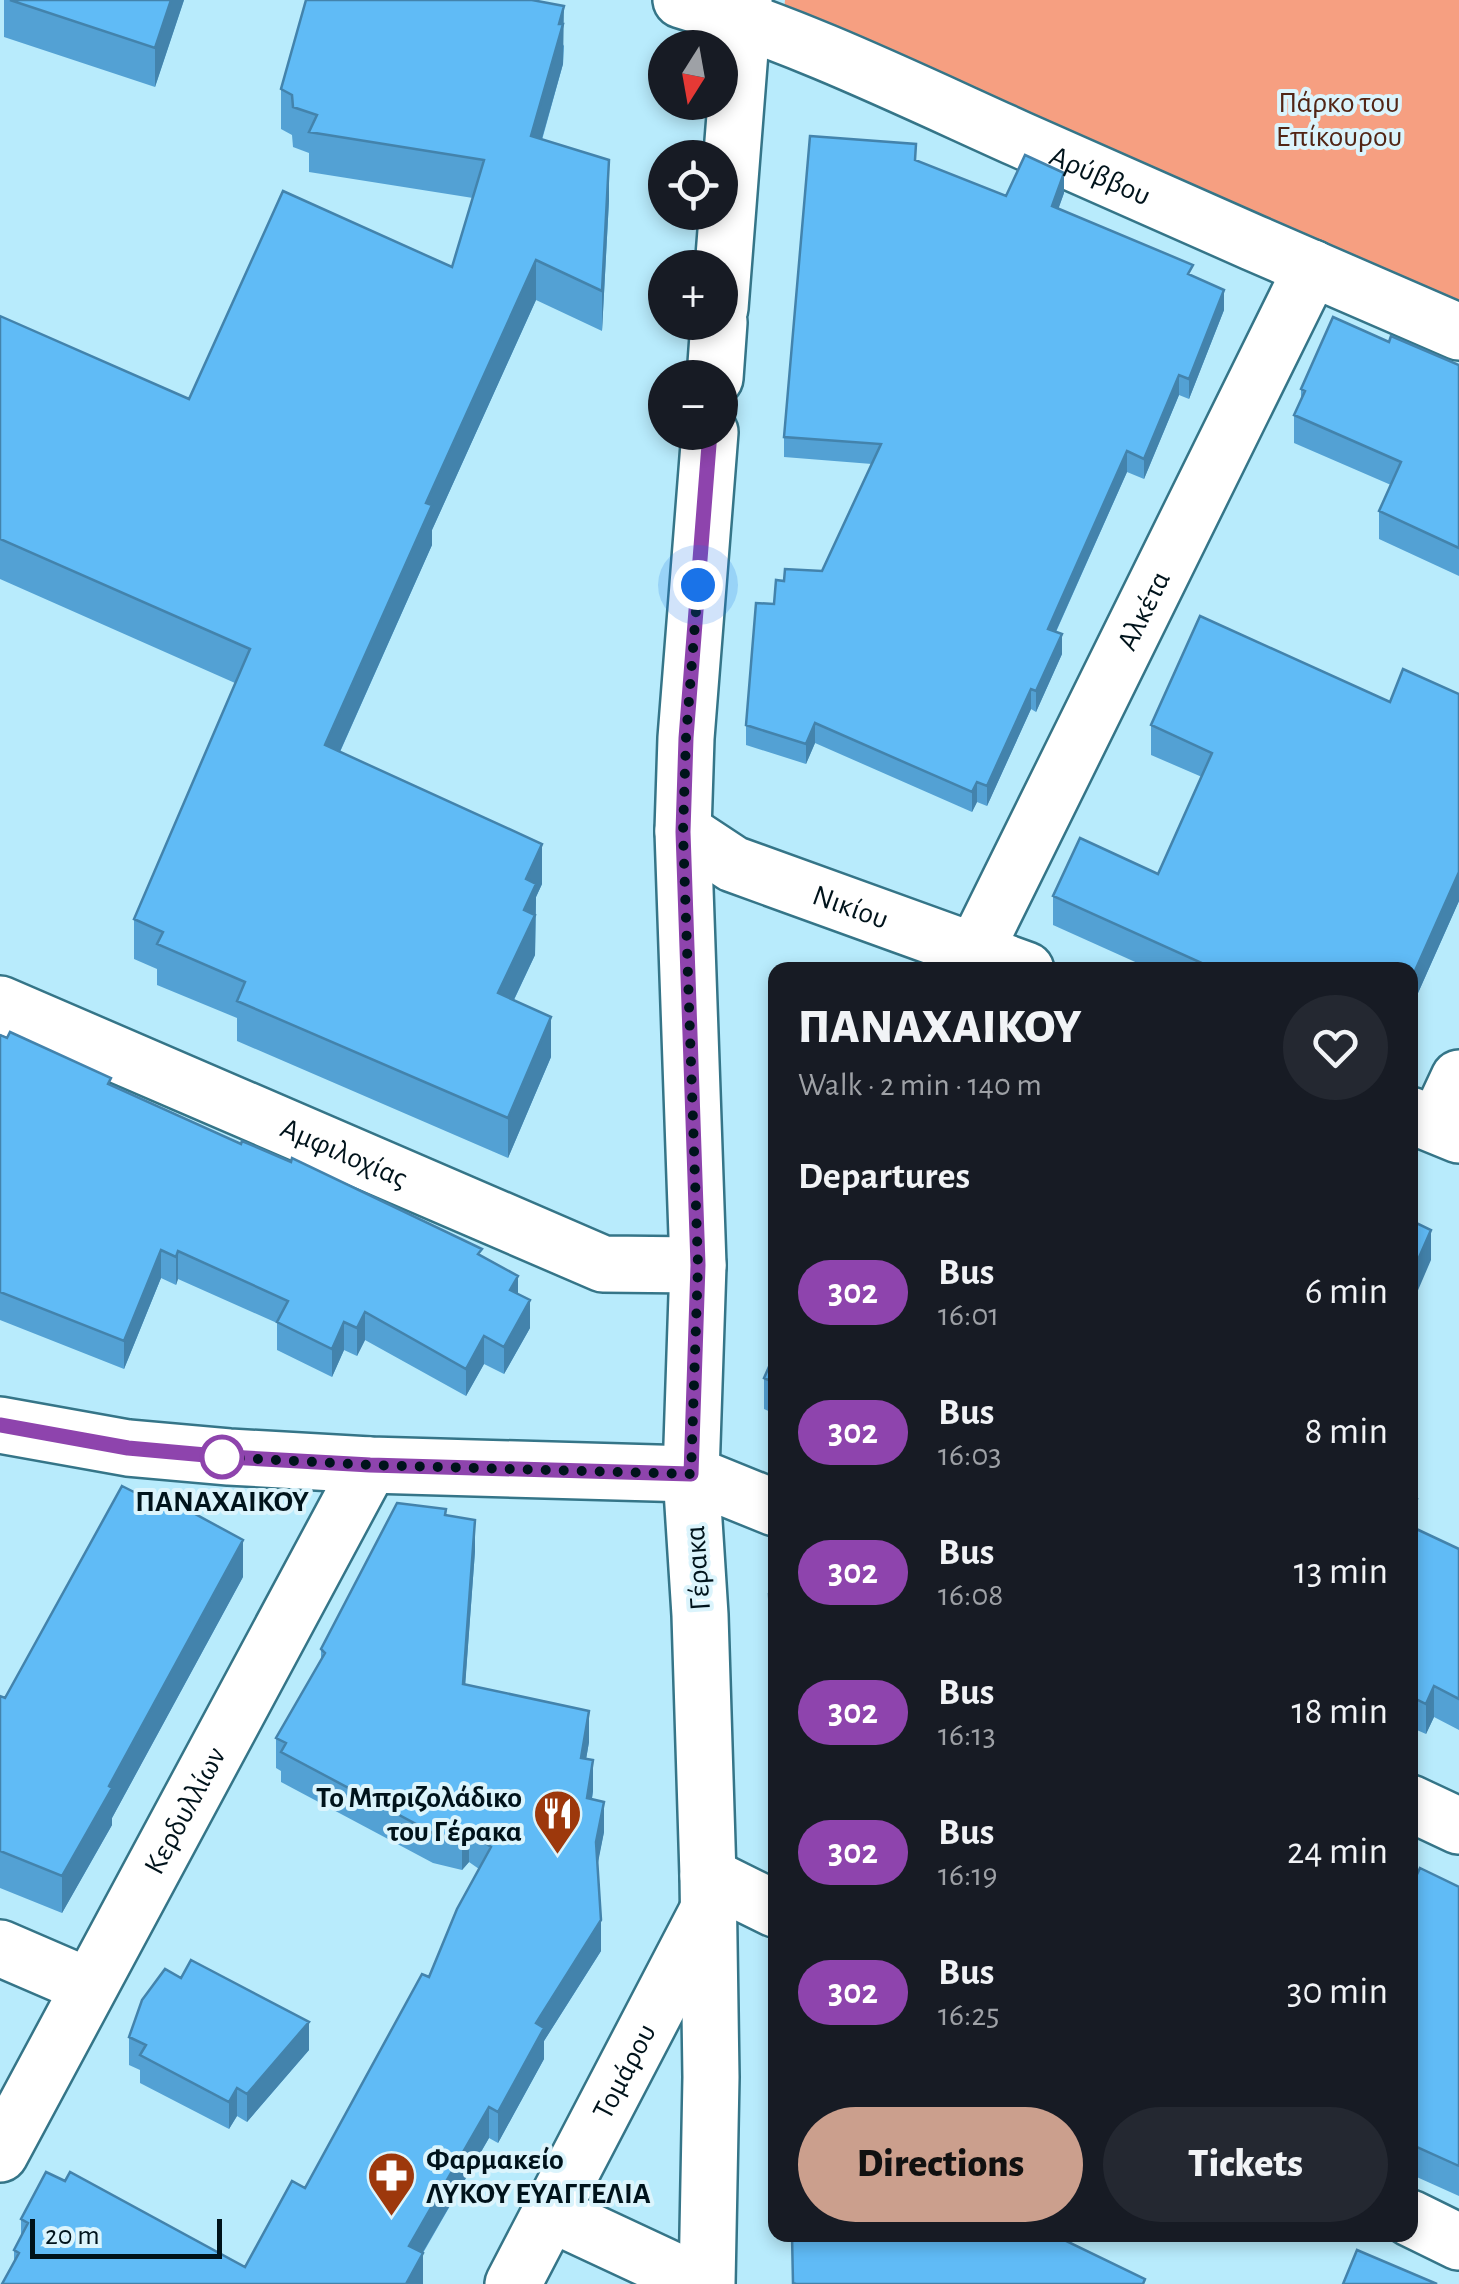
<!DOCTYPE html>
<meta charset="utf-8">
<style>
body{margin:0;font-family:"Alegreya Sans",sans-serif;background:#242831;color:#f1f3f6;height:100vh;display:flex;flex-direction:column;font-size:38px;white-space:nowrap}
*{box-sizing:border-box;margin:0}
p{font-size:32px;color:#9ea1a6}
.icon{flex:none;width:55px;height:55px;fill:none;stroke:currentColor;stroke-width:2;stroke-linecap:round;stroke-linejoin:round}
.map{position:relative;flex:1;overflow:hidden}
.sheet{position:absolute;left:768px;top:962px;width:650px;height:1280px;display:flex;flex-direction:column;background:#171b24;border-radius:20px;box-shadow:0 5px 15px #0003}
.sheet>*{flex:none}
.badge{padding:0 20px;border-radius:32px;font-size:35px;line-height:65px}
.needle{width:65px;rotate:191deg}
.controls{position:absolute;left:648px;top:30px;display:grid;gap:20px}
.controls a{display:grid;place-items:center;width:90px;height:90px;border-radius:50%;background:#171b24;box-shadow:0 5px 15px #0003;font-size:50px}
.scale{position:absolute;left:30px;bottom:25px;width:192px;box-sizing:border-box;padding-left:10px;border:5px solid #00131b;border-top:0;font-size:28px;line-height:35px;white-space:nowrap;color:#00131b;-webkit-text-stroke:8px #dbf4fc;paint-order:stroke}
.you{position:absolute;width:50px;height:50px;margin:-25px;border:8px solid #fff;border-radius:50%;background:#1a73e8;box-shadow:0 0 0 15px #1a73e833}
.map>.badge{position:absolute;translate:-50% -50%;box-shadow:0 0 0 5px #fff}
h2{padding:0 30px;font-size:38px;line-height:90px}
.round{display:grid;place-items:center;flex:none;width:105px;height:105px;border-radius:52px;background:#242831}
.headline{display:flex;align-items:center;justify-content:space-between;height:170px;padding:0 30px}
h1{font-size:48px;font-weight:800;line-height:75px}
.primary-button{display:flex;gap:20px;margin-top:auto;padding:20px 30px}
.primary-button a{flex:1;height:115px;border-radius:60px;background:#cb9f8d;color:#111;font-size:40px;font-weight:800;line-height:115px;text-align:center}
.primary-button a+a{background:#242831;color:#f1f3f6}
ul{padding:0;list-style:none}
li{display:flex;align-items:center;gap:30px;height:140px;padding:0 30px}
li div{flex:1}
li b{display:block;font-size:38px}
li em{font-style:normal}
li .badge{min-width:110px;font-weight:700;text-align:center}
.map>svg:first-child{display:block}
</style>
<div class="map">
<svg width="1459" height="2284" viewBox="0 0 1459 2284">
<rect width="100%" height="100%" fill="#b8ebfc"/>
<path fill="#f69f81" d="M 785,0 L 1459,0 L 1459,300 L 784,12 Z"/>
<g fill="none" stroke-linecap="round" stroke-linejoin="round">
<defs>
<g id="minor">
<path id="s1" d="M 681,0 C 798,35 908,89 1019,139 C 1165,204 1312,269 1459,332"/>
<path id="s2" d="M 683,831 L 733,864 L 1026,970"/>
<path id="s3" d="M 975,951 L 1312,268"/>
<path id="s4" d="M 0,1004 L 603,1264 L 698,1265"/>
<path d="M 1410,1115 L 1459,1135"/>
<path d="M 1437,1125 L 1459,1078"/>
<path d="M 0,1425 L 128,1448 L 229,1457 L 370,1465 L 691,1474"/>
<path d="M 708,1876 L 775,1909"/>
<path d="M 0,1948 L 88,1986"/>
<path id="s5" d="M 0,2154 L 370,1465"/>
<path d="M 552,2214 L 702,2284"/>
<path d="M 1410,2218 L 1459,2242"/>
<path id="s6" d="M 513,2284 L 708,1910"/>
</g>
<path id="tertiary" d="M 720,308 L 744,0
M 715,378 L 719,322
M 691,1474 L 775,1508
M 1410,1803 L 1459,1826
M 707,2284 L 711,2077 L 708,1876 L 700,1615 L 691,1474 L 698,1265 L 683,831 L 686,738 L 710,432"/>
</defs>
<use href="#minor" stroke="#357588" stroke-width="60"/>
<use href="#tertiary" stroke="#357588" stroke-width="60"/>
<use href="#minor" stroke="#fff" stroke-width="55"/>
<use href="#tertiary" stroke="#fff" stroke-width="55"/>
</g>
<path fill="#53a1d4" d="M 4,0 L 184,0 L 155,87 L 4,37 Z
M 536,0 L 564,46 L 563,64 L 542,140 L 609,200 L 602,331 L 536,300 L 432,530 L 432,545 L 340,752 L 542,884 L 536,897 L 535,955 L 514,1000 L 551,1057 L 508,1158 L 237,1041 L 237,1018 L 157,985 L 157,969 L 134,959 L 134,919 L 235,683 L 0,579 L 0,316 L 189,399 L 452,267 L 473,198 L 309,172 L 309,153 L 293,147 L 292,135 L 281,129 L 281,89 Z
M 916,161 L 1006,196 L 1064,193 L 1058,209 L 1193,276 L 1224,310 L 1189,399 L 1179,395 L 1144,479 L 1127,472 L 1056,632 L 1062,654 L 1036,712 L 1031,709 L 987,806 L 977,802 L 972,812 L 815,743 L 806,764 L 746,745 L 746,725 L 774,604 L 784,581 L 822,571 L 872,464 L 784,457 L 784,437 Z
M 1389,342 L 1459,365 L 1459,576 L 1379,539 L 1379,511 L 1391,485 L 1294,443 L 1294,415 L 1301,400 L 1301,389 Z
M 1459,694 L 1459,901 L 1410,1011 L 1410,970 L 1153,970 L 1053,925 L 1053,896 L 1158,874 L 1202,777 L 1151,755 L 1151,725 Z
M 0,1035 L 482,1256 L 518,1294 L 530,1328 L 504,1374 L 484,1364 L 466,1396 L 365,1340 L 357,1356 L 344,1350 L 332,1377 L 277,1350 L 277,1323 L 178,1279 L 176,1285 L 161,1278 L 124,1369 L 0,1320 Z
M 775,1353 L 775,1414 L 764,1409 L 764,1378 Z
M 1410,1495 L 1417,1529 L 1459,1549 L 1459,1730 L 1434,1717 L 1426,1734 L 1410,1727 Z
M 446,1515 L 475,1551 L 465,1685 L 589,1742 L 586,1759 L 593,1791 L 592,1799 L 604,1832 L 597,1865 L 601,1951 L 544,2041 L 544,2059 L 498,2143 L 489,2138 L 423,2253 L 423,2284 L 14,2263 L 14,2250 L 21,2237 L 21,2219 L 245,2267 L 305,2188 L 429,1977 L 479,1869 L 469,1862 L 462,1870 L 433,1863 L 281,1782 L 281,1771 L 276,1768 L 276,1738 L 321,1661 L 321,1649 Z
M 243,1577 L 112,1818 L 112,1825 L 62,1913 L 0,1888 L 0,1696 L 5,1698 Z
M 775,1592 L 775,1751 L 769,1626 L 769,1594 Z
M 1410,1881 L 1459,1887 L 1459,2196 L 1410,2174 Z
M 129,2037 L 309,2050 L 247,2122 L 237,2116 L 229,2129 L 140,2083 L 140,2070 L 129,2065 Z"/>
<path fill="#4383ac" d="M 171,0 L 184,0 L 155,87 L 155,48 Z
M 564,6 L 563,64 L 531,177 L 531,136 Z
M 609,160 L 609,200 L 602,331 L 602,291 Z
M 1064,173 L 1064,193 L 1052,227 L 1052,206 Z
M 536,260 L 536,300 L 432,530 L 432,545 L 325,785 L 325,745 L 426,503 Z
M 1224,290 L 1224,310 L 1189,399 L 1189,379 Z
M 1179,375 L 1179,395 L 1144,479 L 1144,459 Z
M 1127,451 L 1127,472 L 1048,649 L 1048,629 Z
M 1062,634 L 1062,654 L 1036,712 L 1036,691 Z
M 1031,689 L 1031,709 L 987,806 L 987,786 Z
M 815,723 L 815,743 L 806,764 L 806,744 Z
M 977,782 L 977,802 L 972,812 L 972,792 Z
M 542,844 L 542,884 L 536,897 L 535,955 L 498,1033 L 498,993 L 526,879 Z
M 1459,872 L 1459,901 L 1410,1011 L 1410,982 Z
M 551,1017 L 551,1057 L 508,1158 L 508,1118 Z
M 1431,1230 L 1431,1260 L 1410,1309 L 1410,1278 Z
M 161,1250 L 161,1278 L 124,1369 L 124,1341 Z
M 178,1251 L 178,1279 L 176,1285 L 176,1257 Z
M 518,1276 L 518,1304 L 510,1290 Z
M 530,1300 L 530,1328 L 504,1374 L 504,1347 Z
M 365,1312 L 365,1340 L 357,1356 L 357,1328 Z
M 344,1322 L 344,1350 L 332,1377 L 332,1349 Z
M 484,1336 L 484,1364 L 466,1396 L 466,1369 Z
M 1417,1499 L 1417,1529 L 1410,1544 L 1410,1513 Z
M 475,1520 L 475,1551 L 463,1715 L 463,1684 Z
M 243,1540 L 243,1577 L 112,1818 L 112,1825 L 62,1913 L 62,1876 L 109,1786 Z
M 1434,1686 L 1434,1717 L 1426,1734 L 1426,1704 Z
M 589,1711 L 589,1742 L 581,1789 L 581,1758 Z
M 593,1760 L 593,1791 L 587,1829 L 587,1798 Z
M 604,1802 L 604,1832 L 596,1873 L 596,1842 Z
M 469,1832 L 469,1862 L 462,1870 L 462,1839 Z
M 601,1920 L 601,1951 L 544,2041 L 544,2059 L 498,2143 L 498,2112 L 536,2023 Z
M 309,2022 L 309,2050 L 247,2122 L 247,2094 Z
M 237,2088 L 237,2116 L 229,2129 L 229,2102 Z
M 489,2107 L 489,2138 L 409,2276 L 409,2246 Z
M 1053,2235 L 1074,2235 L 1053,2265 Z
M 423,2253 L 423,2284 L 406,2284 Z"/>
<path fill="#60bbf6" stroke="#4383ac" stroke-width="2.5" d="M 10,0 L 171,0 L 155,48 Z
M 306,0 L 532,0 L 564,6 L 559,24 L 563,24 L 531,136 L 609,160 L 602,291 L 536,260 L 426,503 L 432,505 L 325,745 L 542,844 L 526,879 L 536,884 L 524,910 L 535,915 L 498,993 L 551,1017 L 508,1118 L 237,1001 L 245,982 L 157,944 L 163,932 L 134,919 L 250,649 L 0,539 L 0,316 L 189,399 L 283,191 L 452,267 L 484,160 L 309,132 L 317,115 L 293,107 L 292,95 L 281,89 Z
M 810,136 L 916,144 L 915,160 L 1006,196 L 1025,155 L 1064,173 L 1052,206 L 1193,265 L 1188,274 L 1224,290 L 1189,379 L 1179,375 L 1144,459 L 1127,451 L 1048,629 L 1062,634 L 1036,691 L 1031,689 L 987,786 L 977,782 L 972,792 L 815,723 L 806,744 L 746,725 L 756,603 L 774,604 L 776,580 L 784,581 L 785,569 L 822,571 L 881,444 L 784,437 Z
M 1333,317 L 1389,342 L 1391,336 L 1459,365 L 1459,548 L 1379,511 L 1401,462 L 1294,415 L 1305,391 L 1301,389 Z
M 1200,616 L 1390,702 L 1403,669 L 1459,694 L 1459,872 L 1410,982 L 1410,970 L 1217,970 L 1053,896 L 1080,838 L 1158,874 L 1212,753 L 1151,725 Z
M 10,1032 L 111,1078 L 108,1084 L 241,1144 L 242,1141 L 291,1162 L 292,1158 L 482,1249 L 478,1254 L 518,1276 L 510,1290 L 530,1300 L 504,1347 L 484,1336 L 466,1369 L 365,1312 L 357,1328 L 344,1322 L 332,1349 L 277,1322 L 288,1301 L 178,1251 L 176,1257 L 161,1250 L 124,1341 L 0,1292 L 0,1035 L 7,1038 Z
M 1410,1220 L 1431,1230 L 1410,1278 Z
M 775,1353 L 775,1383 L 764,1378 Z
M 122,1486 L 158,1504 L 162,1496 L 243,1540 L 109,1786 L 112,1788 L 62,1876 L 0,1851 L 0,1696 L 5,1698 Z
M 1410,1495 L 1417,1499 L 1410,1513 Z
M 397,1503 L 446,1509 L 445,1515 L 475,1520 L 463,1684 L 589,1711 L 581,1758 L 593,1760 L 587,1798 L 604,1802 L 596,1842 L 601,1920 L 536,2023 L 544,2028 L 498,2112 L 489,2107 L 409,2246 L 423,2253 L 406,2284 L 2,2284 L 19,2253 L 14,2250 L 28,2223 L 21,2219 L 46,2172 L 65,2181 L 70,2172 L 245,2267 L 292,2181 L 305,2188 L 422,1974 L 429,1977 L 457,1909 L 491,1847 L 469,1832 L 462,1839 L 433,1833 L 281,1752 L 286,1743 L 276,1738 L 325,1653 L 321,1649 Z
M 1410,1526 L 1459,1549 L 1459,1699 L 1434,1686 L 1426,1704 L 1410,1696 Z
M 775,1592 L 775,1719 L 769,1594 Z
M 1420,1868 L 1459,1887 L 1459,2166 L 1410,2144 L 1410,1881 L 1413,1883 Z
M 191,1960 L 309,2022 L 247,2094 L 237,2088 L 229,2102 L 140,2055 L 146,2045 L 129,2037 L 142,2000 L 165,1969 L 181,1978 Z
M 792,2235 L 1054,2235 L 1145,2279 L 1143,2284 L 796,2284 L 793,2283 Z
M 1357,2250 L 1437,2284 L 1343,2284 Z"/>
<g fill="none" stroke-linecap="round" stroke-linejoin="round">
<defs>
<path id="line" d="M 0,1425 L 128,1448 L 228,1457 L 370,1465 L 691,1474 L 698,1265 L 683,832 L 686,738 L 710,432"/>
</defs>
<use href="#line" stroke="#fff" stroke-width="22"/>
<use href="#line" stroke="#8e44ad" stroke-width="15"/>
<path stroke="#00131b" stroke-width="10" stroke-dasharray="0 18" d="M 222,1457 L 370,1465 L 691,1474 L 698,1265 L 683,832 L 686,738 L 698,585"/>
</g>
<defs>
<symbol id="restaurant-pin" viewBox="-11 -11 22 30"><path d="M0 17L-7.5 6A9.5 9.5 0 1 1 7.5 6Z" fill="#9d380c" stroke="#dbf4fc"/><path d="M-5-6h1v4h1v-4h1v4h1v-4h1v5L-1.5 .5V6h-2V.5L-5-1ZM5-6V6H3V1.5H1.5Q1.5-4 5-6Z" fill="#fff"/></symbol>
<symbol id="pharmacy-pin" viewBox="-11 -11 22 30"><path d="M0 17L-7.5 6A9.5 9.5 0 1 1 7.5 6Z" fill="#9d380c" stroke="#dbf4fc"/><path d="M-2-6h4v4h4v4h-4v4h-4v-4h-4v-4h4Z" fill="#fff"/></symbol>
</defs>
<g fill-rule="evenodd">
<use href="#restaurant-pin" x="530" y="1786" width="55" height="75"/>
<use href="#pharmacy-pin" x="364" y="2148" width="55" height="75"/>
</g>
<circle fill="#fff" stroke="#8e44ad" stroke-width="5" cx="222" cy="1457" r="20"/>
<g text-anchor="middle" stroke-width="8" stroke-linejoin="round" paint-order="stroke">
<g font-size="30" fill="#522515" stroke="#dbf4fc">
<text x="1339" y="112">Πάρκο του<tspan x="1339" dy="34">Επίκουρου</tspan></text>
</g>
<g font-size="30" fill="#00131b" stroke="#dbf4fc">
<text dy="10" stroke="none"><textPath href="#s1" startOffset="455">Αρύββου</textPath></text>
<text dy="10" stroke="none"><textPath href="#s3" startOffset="380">Αλκέτα</textPath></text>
<text dy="10" stroke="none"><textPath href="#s2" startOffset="185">Νικίου</textPath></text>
<text dy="10" stroke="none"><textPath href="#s4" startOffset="375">Αμφιλοχίας</textPath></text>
<text transform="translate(697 1568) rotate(-94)" y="10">Γέρακα</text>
<text dy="10" stroke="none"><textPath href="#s5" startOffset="390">Κερδυλλίων</textPath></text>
<text dy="10" stroke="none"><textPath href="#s6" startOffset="240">Τομάρου</textPath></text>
</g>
<g font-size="30" font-weight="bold" fill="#00131b" stroke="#dbf4fc">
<text x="222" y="1511">ΠΑΝΑΧΑΙΚΟΥ</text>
</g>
<g font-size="30" font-weight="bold" fill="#00131b" stroke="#dbf4fc" text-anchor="end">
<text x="522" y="1807">Το Μπριζολάδικο<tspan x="522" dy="34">του Γέρακα</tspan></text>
<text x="426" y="2169" text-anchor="start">Φαρμακείο<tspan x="426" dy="34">ΛΥΚΟΥ ΕΥΑΓΓΕΛΙΑ</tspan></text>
</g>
</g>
</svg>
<div class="controls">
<a><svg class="needle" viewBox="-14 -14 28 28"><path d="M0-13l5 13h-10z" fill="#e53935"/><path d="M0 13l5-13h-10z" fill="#9ea1a6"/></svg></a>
<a><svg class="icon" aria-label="locate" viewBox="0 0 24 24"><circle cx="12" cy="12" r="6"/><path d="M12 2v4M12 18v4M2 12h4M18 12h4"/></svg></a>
<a>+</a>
<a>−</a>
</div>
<div class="scale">20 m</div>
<div class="you" style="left:698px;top:585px"></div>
<section class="sheet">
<div class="headline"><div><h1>ΠΑΝΑΧΑΙΚΟΥ</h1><p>Walk · 2 min · 140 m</p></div><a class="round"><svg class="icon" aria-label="heart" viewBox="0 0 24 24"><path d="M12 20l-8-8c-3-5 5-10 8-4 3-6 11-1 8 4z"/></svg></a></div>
<h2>Departures</h2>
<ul>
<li><span class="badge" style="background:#8e44ad;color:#fff">302</span><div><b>Bus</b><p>16:01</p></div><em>6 min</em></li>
<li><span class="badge" style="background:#8e44ad;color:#fff">302</span><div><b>Bus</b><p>16:03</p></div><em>8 min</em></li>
<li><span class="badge" style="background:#8e44ad;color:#fff">302</span><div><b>Bus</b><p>16:08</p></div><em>13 min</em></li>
<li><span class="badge" style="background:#8e44ad;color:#fff">302</span><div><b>Bus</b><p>16:13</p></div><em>18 min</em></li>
<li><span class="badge" style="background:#8e44ad;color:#fff">302</span><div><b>Bus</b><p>16:19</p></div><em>24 min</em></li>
<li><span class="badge" style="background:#8e44ad;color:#fff">302</span><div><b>Bus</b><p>16:25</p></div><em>30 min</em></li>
</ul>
<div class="primary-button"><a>Directions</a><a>Tickets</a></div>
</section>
</div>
